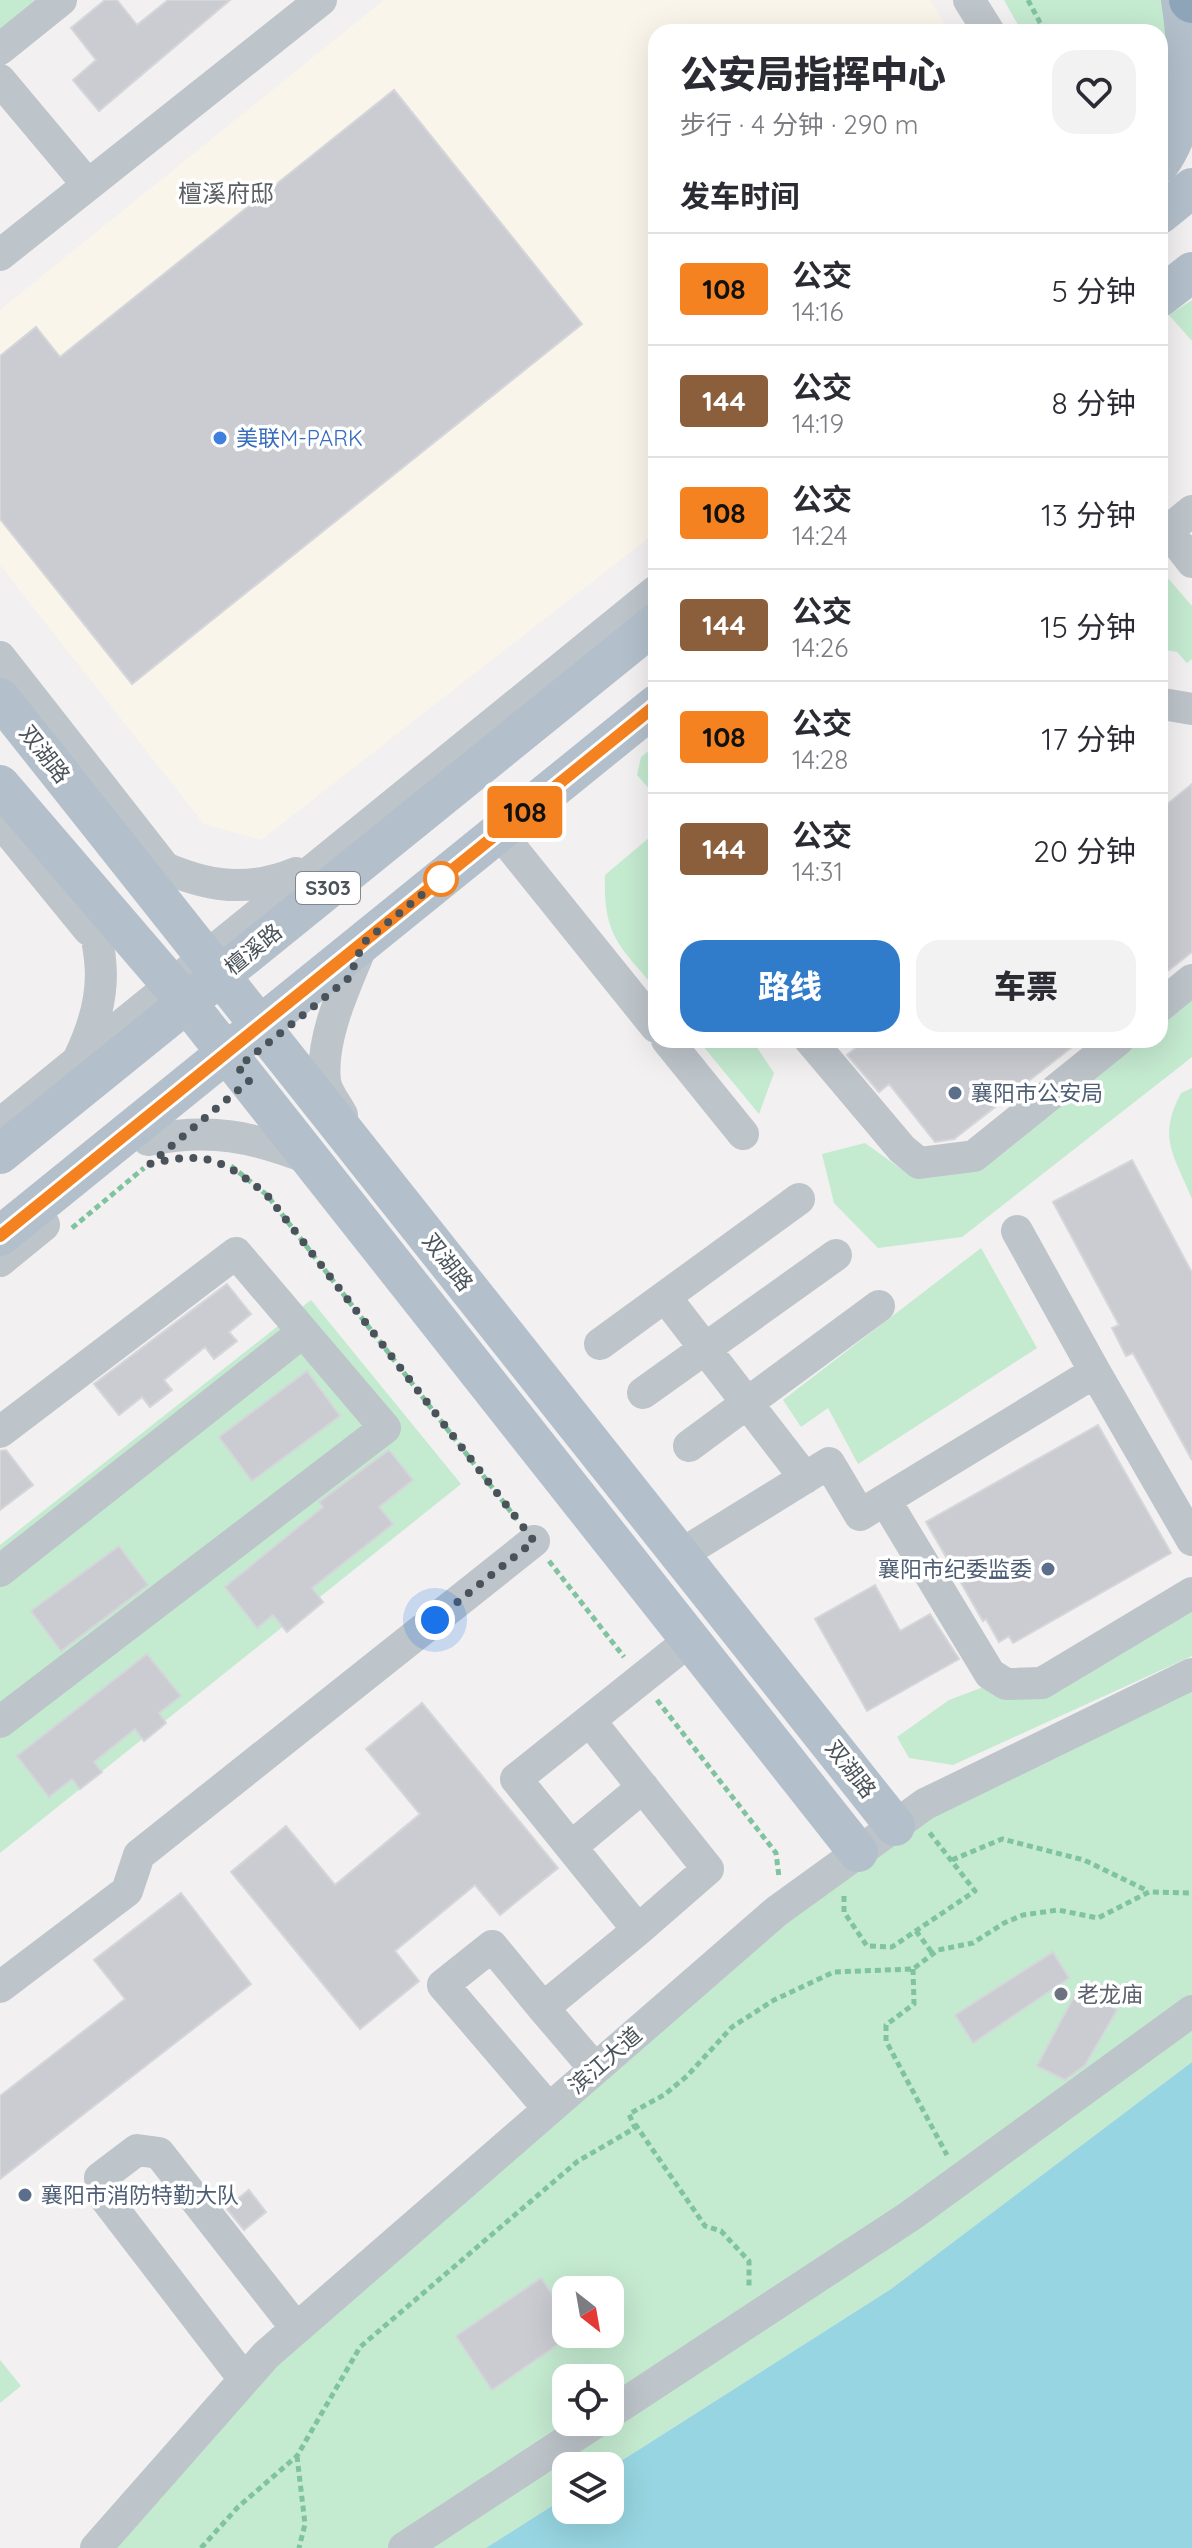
<!DOCTYPE html>
<html lang="zh">
<meta charset="utf-8">
<style>
body{margin:0;font-family:Quicksand,"Noto Sans SC",sans-serif;background:#f2f2f3;color:#2b2b33;height:100vh;display:flex;flex-direction:column;font-size:30px;white-space:nowrap}
*{box-sizing:border-box;margin:0}
p{font-size:26px;color:#7c7c81}
.icon{flex:none;width:44px;height:44px;fill:none;stroke:currentColor;stroke-width:2;stroke-linecap:round;stroke-linejoin:round}
.map{position:relative;flex:1;overflow:hidden}
.panel{position:absolute;left:648px;top:24px;width:520px;height:1024px;display:flex;flex-direction:column;background:#fff;border-radius:24px;box-shadow:0 8px 32px #0002}
.panel>*{flex:none}
.badge{padding:0 16px;border-radius:6px;font-size:28px;line-height:52px}
.needle{width:52px;rotate:149deg}
.fabs{position:absolute;left:552px;top:2276px;display:grid;gap:16px}
.fabs a{display:grid;place-items:center;width:72px;height:72px;border-radius:16px;background:#fff;box-shadow:0 8px 32px #0002;font-size:40px}
.you{position:absolute;width:40px;height:40px;margin:-20px;border:6px solid #fff;border-radius:50%;background:#1a73e8;box-shadow:0 0 0 12px #1a73e833}
.map>.badge{position:absolute;translate:-50% -50%;box-shadow:0 0 0 4px #fff}
h2{padding:0 32px;font-size:30px;line-height:72px}
.round{display:grid;place-items:center;flex:none;width:84px;height:84px;border-radius:24px;background:#f2f2f3}
.summary{display:flex;align-items:center;justify-content:space-between;height:136px;padding:0 32px}
h1{font-size:38px;font-weight:800;line-height:60px}
.button{display:flex;gap:16px;margin-top:auto;padding:16px 32px}
.button a{flex:1;height:92px;border-radius:24px;background:#307ccb;color:#fff;font-size:32px;font-weight:800;line-height:92px;text-align:center}
.button a+a{background:#f2f2f3;color:#2b2b33}
ul{padding:0;list-style:none}
li{display:flex;align-items:center;gap:24px;height:112px;padding:0 32px;border-top:2px solid #e1e1e2}
li div{flex:1}
li b{display:block;font-size:30px}
li em{font-style:normal}
li .badge{min-width:88px;font-weight:700;text-align:center}
.map>svg:first-child{display:block}
</style>
<div class="map">
<svg width="1192" height="2548" viewBox="0 0 1192 2548">
<rect width="100%" height="100%" fill="#f2f0f0"/>
<path fill="#faf5eb" d="M 384,0 L 930,0 L 950,32 L 656,32 L 656,532 L 261,840 L 204,824 L 0,565 L 0,310 Z"/>
<path fill="#c4ead0" fill-rule="evenodd" d="M 0,0 L 61,0 L 0,49 Z
M 1004,0 L 1181,0 L 1160,163 L 1160,32 L 1022,32 Z
M 1192,300 L 1192,341 L 1169,315 Z
M 1160,569 L 1192,606 L 1192,659 L 1187,663 L 1177,652 L 1160,649 Z
M 656,745 L 656,797 L 637,775 L 641,757 Z
M 656,832 L 656,989 C 619,945 603,936 605,875 Z
M 1192,995 L 1192,1057 L 962,1237 L 878,1248 L 834,1203 L 822,1154 L 865,1143 L 908,1174 L 950,1170 L 995,1156 L 1137,1040 L 1160,1040 L 1160,1021 Z
M 698,1040 L 752,1040 L 774,1073 L 759,1114 Z
M 1192,1088 L 1192,1199 C 1174,1154 1157,1139 1181,1093 Z
M 981,1248 L 1037,1348 L 858,1464 L 828,1408 L 801,1427 L 783,1400 Z
M 311,1300 L 461,1484 L 0,1853 L 0,1545 Z
M 1192,1608 L 1192,1656 L 953,1765 L 909,1758 L 897,1737 L 949,1700 Z
M 1192,1676 L 1192,2062 L 891,2289 L 610,2468 L 566,2466 L 566,2497 L 486,2548 L 82,2548 L 266,2355 L 895,1826 ZM 566,2290 L 610,2290 L 610,2334 L 566,2334 ZM 566,2378 L 610,2378 L 610,2422 L 566,2422 Z
M 0,2360 L 21,2386 L 0,2403 Z"/>
<path fill="#96d5e1" d="M 1192,2062 L 1192,2548 L 486,2548 L 566,2497 L 566,2510 L 610,2510 L 610,2468 L 891,2289 Z"/>
<path fill="#cbccd1" stroke="#d4d6da" stroke-width="2" d="M 105,0 L 117,0 L 137,25 L 168,0 L 230,0 L 99,111 L 73,80 L 96,60 L 71,28 Z
M 394,90 L 582,324 L 132,684 L 0,519 L 0,356 L 36,327 L 60,357 Z
M 1192,784 L 1192,952 L 1160,977 L 1160,810 Z
M 866,1040 L 1081,1040 L 954,1139 L 935,1142 L 889,1084 L 879,1092 L 847,1055 Z
M 1132,1160 L 1192,1273 L 1192,1460 L 1133,1353 L 1126,1356 L 1112,1328 L 1119,1325 L 1053,1202 Z
M 227,1284 L 251,1314 L 229,1332 L 237,1341 L 214,1359 L 205,1347 L 164,1380 L 172,1390 L 150,1407 L 142,1397 L 119,1415 L 94,1384 Z
M 307,1371 L 340,1416 L 252,1481 L 219,1437 Z
M 1098,1425 L 1171,1553 L 1013,1643 L 1009,1636 L 999,1642 L 986,1619 L 983,1621 L 926,1522 Z
M 6,1450 L 33,1485 L 0,1510 L 0,1451 Z
M 389,1450 L 413,1480 L 379,1507 L 393,1524 L 312,1588 L 323,1602 L 287,1632 L 273,1615 L 257,1628 L 225,1587 L 323,1507 L 319,1502 Z
M 119,1546 L 148,1585 L 61,1651 L 31,1611 Z
M 875,1585 L 900,1631 L 930,1614 L 959,1659 L 867,1711 L 815,1619 Z
M 147,1654 L 181,1696 L 159,1713 L 166,1723 L 144,1741 L 135,1729 L 94,1762 L 102,1772 L 80,1789 L 72,1779 L 49,1797 L 17,1756 Z
M 422,1703 L 558,1868 L 500,1915 L 475,1885 L 395,1951 L 419,1981 L 360,2029 L 231,1872 L 286,1826 L 335,1885 L 420,1814 L 366,1749 Z
M 181,1893 L 251,1984 L 0,2179 L 0,2096 L 125,1999 L 94,1960 Z
M 1053,1952 L 1069,1978 L 973,2043 L 955,2015 Z
M 1080,1985 L 1117,2010 L 1085,2065 L 1065,2080 L 1037,2066 Z
M 249,2190 L 266,2212 L 244,2230 L 226,2208 Z
M 541,2278 L 566,2315 L 566,2339 L 492,2390 L 456,2336 Z"/>
<g fill="none" stroke-linecap="round" stroke-linejoin="round">
<defs>
<path id="highway" d="M 1191,0 L 1192,1"/>
</defs>
<use href="#highway" stroke="#798fa4" stroke-width="48"/>
<path stroke="#80c39f" stroke-width="5" stroke-dasharray="6 4" stroke-linecap="butt" d="M 1028,0 L 1045,32
M 231,1166 L 267,1195 L 518,1521
M 72,1228 L 144,1168
M 549,1561 L 624,1657
M 657,1700 L 776,1853 L 779,1877
M 952,1860 L 1002,1839 L 1084,1860 L 1148,1891
M 844,1896 L 844,1912 L 867,1946 L 892,1947 L 975,1891 L 929,1832
M 916,1931 L 933,1954
M 913,1969 L 914,2004 L 886,2025 L 886,2041 L 947,2155
M 635,2124 L 705,2226 L 721,2231 L 749,2261 L 749,2289
M 297,2456 L 305,2524 L 299,2548
M 201,2548 L 238,2507 L 297,2456 L 360,2347 L 578,2161 L 635,2128 L 629,2114 L 664,2095 L 687,2076 L 732,2027 L 774,2000 L 834,1972 L 913,1969 L 938,1950 L 973,1943 L 1004,1923 L 1023,1915 L 1058,1910 L 1098,1918 L 1149,1892 L 1192,1893"/>
<path stroke="#bdc4ca" stroke-width="32" d="M 969,0 L 989,32
M 0,49 L 61,0
M 0,80 L 88,185
M 0,255 L 321,0
M 1168,531 L 1192,562
M 1160,537 L 1192,511
M 0,657 L 166,869
M 1163,704 L 1192,709
M 0,821 L 89,930
M 511,847 L 656,1027
M 146,859 C 198,885 242,895 296,873
M 1160,1006 L 1192,980
M 667,1040 L 743,1134
M 810,1040 L 902,1149 L 919,1163 L 974,1156 L 1118,1040
M 79,1058 C 111,992 104,955 83,888
M 342,1115 C 337,1105 326,1092 325,1081 C 320,1037 347,982 363,943
M 0,1124 L 656,591
M 148,1140 C 211,1128 251,1136 310,1159
M 1017,1231 L 1095,1372
M 0,1261 L 44,1225
M 666,1298 L 805,1478
M 600,1344 L 799,1199
M 643,1393 L 836,1255
M 0,1432 L 236,1253 L 385,1428 L 0,1722
M 689,1446 L 879,1306
M 885,1500 L 990,1674 L 1006,1684 L 1042,1683 L 1192,1593
M 680,1555 L 829,1463 L 860,1515 L 1095,1372 L 1192,1540
M 0,1571 L 303,1332
M 590,1721 L 708,1869 L 638,1930
M 571,1847 L 643,1787
M 0,1987 L 127,1891 L 139,1855 L 534,1541
M 543,2008 L 595,2069
M 549,2109 L 443,1985 L 492,1946 L 543,2008 L 638,1930 L 516,1779 L 690,1640
M 244,2379 L 102,2194 L 100,2178 L 137,2150 L 159,2153 L 296,2328
M 610,2413 L 910,2216 L 1192,2011
M 96,2548 L 266,2355 L 777,1911 L 925,1804 L 1192,1674
M 404,2548 L 596,2422"/>
<path stroke="#b3c0cb" stroke-width="40" d="M 1160,163 C 1192,119 1189,51 1181,0
M 1160,214 L 1192,188
M 1160,297 L 1192,272
M 0,698 L 895,1826
M 0,785 L 187,1003 L 858,1852
M 0,1154 L 656,623
M 0,1236 L 656,705"/>
<use href="#highway" stroke="#8ea4b8" stroke-width="44"/>
</g>
<g fill="none" stroke-linecap="round" stroke-linejoin="round">
<defs>
<path id="line" d="M 0,1236 L 656,705"/>
</defs>
<use href="#line" stroke="#fff" stroke-width="18"/>
<use href="#line" stroke="#f58220" stroke-width="12"/>
<path stroke="#4a535a" stroke-width="8" stroke-dasharray="0 14.4" d="M 435,1620 L 534,1541 L 267,1195 C 224,1160 206,1150 150,1164 L 249,1081 L 238,1067 L 349,978 L 363,943 L 441,879"/>
</g>
<circle fill="#3f7fe0" stroke="#fff" stroke-width="3" cx="220" cy="438" r="8"/>
<circle fill="#fff" stroke="#f58220" stroke-width="4" cx="441" cy="879" r="16"/>
<g fill="#5c6f8a" stroke="#fff" stroke-width="3">
<circle cx="955" cy="1093" r="8"/>
<circle cx="1048" cy="1569" r="8"/>
<circle cx="25" cy="2195" r="8"/>
</g>
<circle fill="#6b7280" stroke="#fff" stroke-width="3" cx="1061" cy="1994" r="8"/>
<g text-anchor="middle" stroke-width="7" stroke-linejoin="round" paint-order="stroke">
<rect fill="#fff" stroke="#80878c" stroke-width="2" x="296" y="872" width="64" height="32" rx="6"/>
<g font-size="20" font-weight="bold" fill="#4a535a">
<text x="328" y="895">S303</text>
</g>
<g font-size="22" fill="#366cbe" stroke="#fff" text-anchor="start">
<text x="236" y="446">美联M-PARK</text>
</g>
<g font-size="22" fill="#4a535a" stroke="#fff">
<text transform="translate(45 754) rotate(52)" y="8">双湖路</text>
<text transform="translate(253 949) rotate(-39)" y="8">檀溪路</text>
<text transform="translate(448 1262) rotate(52)" y="8">双湖路</text>
<text transform="translate(851 1769) rotate(52)" y="8">双湖路</text>
<text transform="translate(605 2060) rotate(-41)" y="8">滨江大道</text>
</g>
<g font-size="22" fill="#4e5e75" stroke="#fff" text-anchor="start">
<text x="971" y="1101">襄阳市公安局</text>
<text x="1032" y="1577" text-anchor="end">襄阳市纪委监委</text>
<text x="41" y="2203">襄阳市消防特勤大队</text>
</g>
<g font-size="22" fill="#5b616d" stroke="#fff" text-anchor="start">
<text x="1077" y="2002">老龙庙</text>
</g>
<g font-size="24" fill="#5d6063" stroke="#fff">
<text x="226" y="202">檀溪府邸</text>
</g>
</g>
</svg>
<div class="fabs">
<a><svg class="needle" viewBox="-14 -14 28 28"><path d="M0-13l5 13h-10z" fill="#e53935"/><path d="M0 13l5-13h-10z" fill="#7c7c81"/></svg></a>
<a><svg class="icon" aria-label="locate" viewBox="0 0 24 24"><circle cx="12" cy="12" r="6"/><path d="M12 2v4M12 18v4M2 12h4M18 12h4"/></svg></a>
<a><svg class="icon" aria-label="layers" viewBox="0 0 24 24"><path d="M12 4l9 5-9 5-9-5zM3 14l9 5 9-5"/></svg></a>
</div>
<div class="you" style="left:435px;top:1620px"></div>
<b class="badge" style="left:525px;top:812px;background:#f58220;color:#111">108</b>
<section class="panel">
<div class="summary"><div><h1>公安局指挥中心</h1><p>步行 · 4 分钟 · 290 m</p></div><a class="round"><svg class="icon" aria-label="heart" viewBox="0 0 24 24"><path d="M12 20l-8-8c-3-5 5-10 8-4 3-6 11-1 8 4z"/></svg></a></div>
<h2>发车时间</h2>
<ul>
<li><span class="badge" style="background:#f58220;color:#111">108</span><div><b>公交</b><p>14:16</p></div><em>5 分钟</em></li>
<li><span class="badge" style="background:#8b5e3c;color:#fff">144</span><div><b>公交</b><p>14:19</p></div><em>8 分钟</em></li>
<li><span class="badge" style="background:#f58220;color:#111">108</span><div><b>公交</b><p>14:24</p></div><em>13 分钟</em></li>
<li><span class="badge" style="background:#8b5e3c;color:#fff">144</span><div><b>公交</b><p>14:26</p></div><em>15 分钟</em></li>
<li><span class="badge" style="background:#f58220;color:#111">108</span><div><b>公交</b><p>14:28</p></div><em>17 分钟</em></li>
<li><span class="badge" style="background:#8b5e3c;color:#fff">144</span><div><b>公交</b><p>14:31</p></div><em>20 分钟</em></li>
</ul>
<div class="button"><a>路线</a><a>车票</a></div>
</section>
</div>
